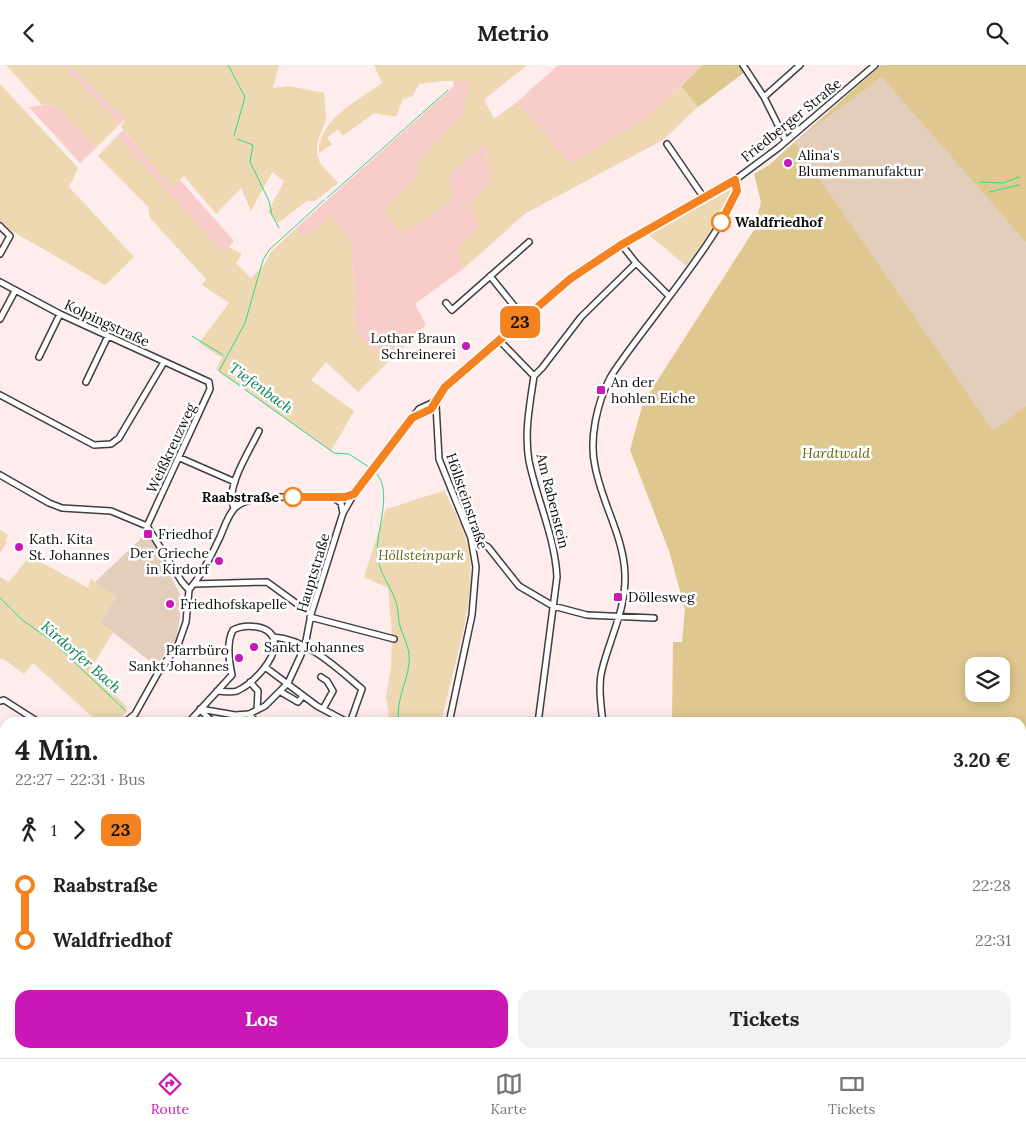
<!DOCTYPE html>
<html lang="de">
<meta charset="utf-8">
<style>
body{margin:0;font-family:Lora,serif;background:#f2f2f2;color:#202124;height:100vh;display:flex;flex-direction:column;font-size:19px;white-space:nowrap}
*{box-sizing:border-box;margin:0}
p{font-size:16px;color:#757577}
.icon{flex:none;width:28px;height:28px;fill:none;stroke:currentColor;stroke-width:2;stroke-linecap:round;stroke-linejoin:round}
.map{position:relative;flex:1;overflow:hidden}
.details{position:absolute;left:0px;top:652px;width:1026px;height:341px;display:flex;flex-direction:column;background:#fff;border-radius:15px 15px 0 0;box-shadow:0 2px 12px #0003}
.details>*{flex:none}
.badge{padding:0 10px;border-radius:8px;font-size:18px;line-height:32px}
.controls{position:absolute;left:965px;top:592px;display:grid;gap:10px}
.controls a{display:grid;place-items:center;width:45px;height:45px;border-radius:10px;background:#fff;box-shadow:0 2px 12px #0003;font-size:25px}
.map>.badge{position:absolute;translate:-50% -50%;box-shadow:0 0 0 2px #fff}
.legs{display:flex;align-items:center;gap:8px;height:55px;padding:0 15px;font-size:16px}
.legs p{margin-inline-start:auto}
.summary{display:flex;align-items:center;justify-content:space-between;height:85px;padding:0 15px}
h1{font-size:28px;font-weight:700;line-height:38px}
.cta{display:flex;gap:10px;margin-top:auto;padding:10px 15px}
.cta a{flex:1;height:58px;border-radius:15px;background:#c918b5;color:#fff;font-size:20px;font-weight:700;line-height:58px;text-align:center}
.cta a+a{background:#f2f2f2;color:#202124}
ul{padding:0 15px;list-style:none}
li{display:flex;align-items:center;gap:18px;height:55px;font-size:19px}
li i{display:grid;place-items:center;width:8px;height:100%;margin:0 6px;background:currentColor}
li i::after{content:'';width:12px;height:12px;margin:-6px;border:4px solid;border-radius:50%;background:#fff}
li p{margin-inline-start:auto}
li:first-child i{background:linear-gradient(#0000 50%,currentColor 0)}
li:last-child i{background:linear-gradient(currentColor 50%,#0000 0)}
header{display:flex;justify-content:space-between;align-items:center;height:65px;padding:0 15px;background:#fff;font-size:22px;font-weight:700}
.dock{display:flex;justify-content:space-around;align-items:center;height:70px;border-top:1px solid #e0e0e0;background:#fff;font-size:14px;color:#757577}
.dock a{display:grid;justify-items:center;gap:2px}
.dock .on{color:#c918b5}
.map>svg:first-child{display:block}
</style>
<header><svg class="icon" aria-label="back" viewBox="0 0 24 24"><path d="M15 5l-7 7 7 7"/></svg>Metrio<svg class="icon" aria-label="search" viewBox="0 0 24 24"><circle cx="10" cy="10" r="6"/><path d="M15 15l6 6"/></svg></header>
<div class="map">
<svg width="1026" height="993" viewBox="0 0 1026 993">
<rect width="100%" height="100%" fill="#ffeced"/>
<path fill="#f8cdc9" d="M 63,0 L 70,0 L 125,54 L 120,59 Z
M 558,0 L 703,0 L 646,53 L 570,99 L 517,37 Z
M 454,16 L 470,16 L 463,49 L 418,96 L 419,109 L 384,144 L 403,170 L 448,111 L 485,79 L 491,117 L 480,161 L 458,182 L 463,204 L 415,239 L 426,260 L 387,298 L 357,269 L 353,255 L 355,237 L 351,176 L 304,173 L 295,164 L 453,22 Z
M 54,39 L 97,82 L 80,98 L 29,42 Z
M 123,65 L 172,121 L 180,115 L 234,176 L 224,189 L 117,71 Z"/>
<path fill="#edd8b2" d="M 6,0 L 63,0 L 120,59 L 97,82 L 54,39 L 42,40 Z
M 70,0 L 279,0 L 273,23 L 289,21 L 324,28 L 326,55 L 317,78 L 317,90 L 320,98 L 338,118 L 315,136 L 307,136 L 278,158 L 268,147 L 284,116 L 272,107 L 251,146 L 241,123 L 216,149 L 184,111 L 172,122 L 121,62 L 125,54 Z
M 374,0 L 527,0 L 484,35 L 494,54 L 517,37 L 570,99 L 646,53 L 681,21 L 698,42 L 663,75 L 526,148 L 463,204 L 457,182 L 480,161 L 468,141 L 491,117 L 485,79 L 449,110 L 453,135 L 402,170 L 384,144 L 419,109 L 418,96 L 463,49 L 470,16 L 442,16 L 419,19 L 413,31 L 403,34 L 396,52 L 374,48 L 343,71 L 338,64 L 327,73 L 332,79 L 319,88 C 318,54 358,36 382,18 Z
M 0,19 L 78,103 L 69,122 L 134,192 L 105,220 L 0,159 Z
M 117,71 L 224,189 L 229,182 L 242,189 L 236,198 L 251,213 L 264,200 L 271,187 L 295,164 L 304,173 L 332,151 L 351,176 L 355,237 L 353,255 L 357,269 L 387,298 L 358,327 L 326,297 L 311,315 L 354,346 L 331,386 L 216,304 L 222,293 L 199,278 L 229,238 L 202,220 L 206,214 L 150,153 L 148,142 L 98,91 Z
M 730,125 L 732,128 L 713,168 L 686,201 L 649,170 Z
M 449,424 L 445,427 C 454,446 466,466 469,487 C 477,542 451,603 442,657 L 390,657 L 386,632 L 391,602 L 392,569 L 388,523 L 364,512 L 386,444 Z
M 0,465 L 8,470 L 5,476 L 7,477 L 0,488 Z
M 30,491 L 88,523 L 91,514 L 116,532 L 100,557 L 114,566 L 90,605 L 127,642 L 125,649 L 115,657 L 98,657 L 33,598 L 24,609 L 5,595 L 0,594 L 0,512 L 9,517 Z
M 366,989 L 466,989 L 465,993 L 365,993 Z"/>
<path fill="#dfc890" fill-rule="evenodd" d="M 703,0 L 740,0 L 745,7 L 698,42 L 681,21 Z
M 881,0 L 1026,0 L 1026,993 L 945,993 L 941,989 L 1021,989 L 1021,658 L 672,657 L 673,577 L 682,577 L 685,544 L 669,486 L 630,385 L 643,338 L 754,165 L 761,137 L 754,109 L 769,100 ZM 974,601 L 1001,601 L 1001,629 L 974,629 Z"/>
<path fill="#e3cebb" d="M 882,12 L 1026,177 L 1026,341 L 993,366 L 794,77 Z
M 148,467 L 180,529 L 180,551 L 176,576 L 156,601 L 100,557 L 116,532 L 95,517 Z"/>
<path fill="#f3dcc5" d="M 1026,942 L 1026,969 L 1021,974 L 1021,946 Z
M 391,989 L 447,989 L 448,993 L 392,993 Z"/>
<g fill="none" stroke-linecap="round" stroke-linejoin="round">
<path stroke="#2cd98d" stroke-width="1" d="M 228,0 L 245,32 L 234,71
M 237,74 L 253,80 L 250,97 L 269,136 L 272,150 L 279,163
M 980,117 L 1003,118 L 1019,112
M 989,127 L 1019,120
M 327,133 L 448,25
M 324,135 L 269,185 L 263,195 L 245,258 L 219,306 L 334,388 L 349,389 L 369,402
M 192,271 L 223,290
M 377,409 C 394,429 373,472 378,495 C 381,510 390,521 395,534 C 398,541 398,550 399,557 C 402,571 411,583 409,598 C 407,619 395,635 399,658
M 0,533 L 21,554 L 52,576 L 126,646"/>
<defs>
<path id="minor" d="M 743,0 L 764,32 L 786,76
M 764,32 L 800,0
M 667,79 L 704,133
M 0,161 L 10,171 L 0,189
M 621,179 L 636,198 L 669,231
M 490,211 L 524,253
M 0,217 L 60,249 L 209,317 L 210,324 L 147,461
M 446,238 L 452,245 L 529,177
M 0,254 L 15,226
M 499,275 L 534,311
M 39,292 L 60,249
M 86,317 L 108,271
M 0,330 L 94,380 L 111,379 L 119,373 L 164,297
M 436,340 L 439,394 L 471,473 L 476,502 L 472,550 L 449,658
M 412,353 L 431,344 L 445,322 L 570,213 L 621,179 L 735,115 L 778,83 L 875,0
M 180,393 L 235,417
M 0,410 L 49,438 L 62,443 L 111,446 L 147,461 L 182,517 L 189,525
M 334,433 L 341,438 L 343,448
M 234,443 C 224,424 250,385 259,366
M 471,473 L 488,482 L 519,521 L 553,541 L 587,550 L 654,553
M 194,519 L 267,517 L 311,549
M 189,525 C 203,508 211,491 220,472 C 224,463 227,452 234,444 C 252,422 327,439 354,429 L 419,344 L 432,338 L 436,340
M 310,552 L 394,574
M 273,572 C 307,574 337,603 362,624 L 350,658
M 265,602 L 317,641 L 349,658
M 321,612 L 327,616 L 333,626 L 323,644
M 250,617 L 258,626 L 257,645
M 281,627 L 298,637 L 303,631
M 0,636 L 4,635 L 40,658
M 200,644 L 235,650 L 249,649 L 265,641 L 288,618 L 305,581 L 311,549 L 343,448 L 354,429
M 200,645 L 214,658
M 249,649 L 257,658
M 124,658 L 135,649 L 159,606 L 178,580 L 186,557 L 189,525
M 188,658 L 232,610 C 229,596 226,578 233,565 C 244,559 270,559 274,575 C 278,594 252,619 237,626 C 231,628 223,626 217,626
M 538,658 L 557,512 C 555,472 537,435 529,396 C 524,368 530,338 534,311 L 542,303 L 581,252 L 636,198
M 603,658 C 601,641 598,621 602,605 C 610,572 626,545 625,510 C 624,472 602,439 595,401 C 589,374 597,338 610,313 C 627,281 749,141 735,115
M 0,709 L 5,709
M 0,765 L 5,767
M 0,810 L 5,805
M 0,857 L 5,863
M 0,938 L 5,933
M 218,989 L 219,993
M 284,989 L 300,993
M 690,989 L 692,993
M 803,989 L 807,993
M 892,989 L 897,993
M 57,993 L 60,989
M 115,993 L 118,989
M 360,993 L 360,989
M 470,993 L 471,989
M 596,993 L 597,989
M 757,993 L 759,989
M 884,993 L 887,989"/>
</defs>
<use href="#minor" stroke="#3f3f3f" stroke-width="8"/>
<use href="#minor" stroke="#fff" stroke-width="5"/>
</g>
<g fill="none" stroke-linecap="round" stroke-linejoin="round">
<defs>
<path id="line-1" d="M 293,432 L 345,432 L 354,429 L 412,353 L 431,344 L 445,322 L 570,214 L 621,180 L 735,115 L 737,126 L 721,157"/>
</defs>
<use href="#line-1" stroke="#fff" stroke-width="11"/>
<use href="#line-1" stroke="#f58220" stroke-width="8"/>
</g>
<g fill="#c918b5" stroke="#fff" stroke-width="2">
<circle cx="788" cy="98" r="5"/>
<circle cx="466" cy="281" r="5"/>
<rect x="596" y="320" width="10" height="10" rx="2.5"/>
<rect x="143" y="464" width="10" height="10" rx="2.5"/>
<circle cx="19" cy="482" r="5"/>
<circle cx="219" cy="496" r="5"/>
<rect x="613" y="527" width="10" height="10" rx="2.5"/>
<circle cx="170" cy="539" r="5"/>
<circle cx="254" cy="582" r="5"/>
<circle cx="239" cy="593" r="5"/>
</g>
<g fill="#fff" stroke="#f58220" stroke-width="2.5">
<circle cx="721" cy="157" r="9"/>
<circle cx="293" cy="432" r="9"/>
</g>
<g text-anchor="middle" stroke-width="5" stroke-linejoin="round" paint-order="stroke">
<g font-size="14" fill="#0c0c0c" stroke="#fff">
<text transform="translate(791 55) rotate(-39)" y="5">Friedberger Straße</text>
<text transform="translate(107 258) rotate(25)" y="5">Kolpingstraße</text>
<text transform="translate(171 383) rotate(-65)" y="5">Weißkreuzweg</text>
<text transform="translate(467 436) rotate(71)" y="5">Höllsteinstraße</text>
<text transform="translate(553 436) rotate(76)" y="5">Am Rabenstein</text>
<text transform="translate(313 508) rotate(-73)" y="5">Hauptstraße</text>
</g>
<g font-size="14" fill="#0c0c0c" stroke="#fff" text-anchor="start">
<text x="798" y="95">Alina's<tspan x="798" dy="16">Blumenmanufaktur</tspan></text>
<text x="456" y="278" text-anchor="end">Lothar Braun<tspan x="456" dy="16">Schreinerei</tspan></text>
<text x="611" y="322">An der<tspan x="611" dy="16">hohlen Eiche</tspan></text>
<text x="158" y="474">Friedhof</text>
<text x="29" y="479">Kath. Kita<tspan x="29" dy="16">St. Johannes</tspan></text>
<text x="209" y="493" text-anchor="end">Der Grieche<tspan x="209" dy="16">in Kirdorf</tspan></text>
<text x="628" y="537">Döllesweg</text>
<text x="180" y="544">Friedhofskapelle</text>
<text x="264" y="587">Sankt Johannes</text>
<text x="229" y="590" text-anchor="end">Pfarrbüro<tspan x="229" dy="16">Sankt Johannes</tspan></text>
</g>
<g font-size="14" font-weight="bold" fill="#0c0c0c" stroke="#fff" text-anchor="start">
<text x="735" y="162">Waldfriedhof</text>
<text x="279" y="437" text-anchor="end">Raabstraße</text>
</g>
<g font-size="14" font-style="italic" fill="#6a6617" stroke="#fff">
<text x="836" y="393">Hardtwald</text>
<text x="421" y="495">Höllsteinpark</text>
</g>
<g font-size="15" font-style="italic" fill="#0c8353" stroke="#fff">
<text transform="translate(261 323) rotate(36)" y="5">Tiefenbach</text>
<text transform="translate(81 592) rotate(41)" y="5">Kirdorfer Bach</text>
</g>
</g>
</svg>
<div class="controls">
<a><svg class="icon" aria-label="layers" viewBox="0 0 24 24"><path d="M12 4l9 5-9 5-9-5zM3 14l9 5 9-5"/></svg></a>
</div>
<b class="badge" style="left:520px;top:257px;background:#f58220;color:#111">23</b>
<section class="details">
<div class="summary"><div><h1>4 Min.</h1><p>22:27 – 22:31 · Bus</p></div><b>3.20 €</b></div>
<div class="legs"><svg class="icon" aria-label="walk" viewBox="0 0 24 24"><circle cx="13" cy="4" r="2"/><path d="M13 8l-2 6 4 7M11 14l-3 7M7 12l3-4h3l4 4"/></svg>1<svg class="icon" aria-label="forward" viewBox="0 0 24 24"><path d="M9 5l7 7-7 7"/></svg><b class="badge" style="background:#f58220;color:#111">23</b></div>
<ul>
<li><i style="color:#f58220"></i><b>Raabstraße</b><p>22:28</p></li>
<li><i style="color:#f58220"></i><b>Waldfriedhof</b><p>22:31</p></li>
</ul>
<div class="cta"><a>Los</a><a>Tickets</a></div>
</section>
</div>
<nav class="dock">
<a class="on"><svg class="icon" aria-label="directions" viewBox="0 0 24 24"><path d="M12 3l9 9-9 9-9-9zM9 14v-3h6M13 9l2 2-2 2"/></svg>Route</a>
<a><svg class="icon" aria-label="map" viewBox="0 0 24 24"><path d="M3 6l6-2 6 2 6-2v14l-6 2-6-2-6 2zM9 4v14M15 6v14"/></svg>Karte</a>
<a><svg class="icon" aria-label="tickets" viewBox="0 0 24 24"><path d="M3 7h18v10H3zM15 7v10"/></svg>Tickets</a>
</nav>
